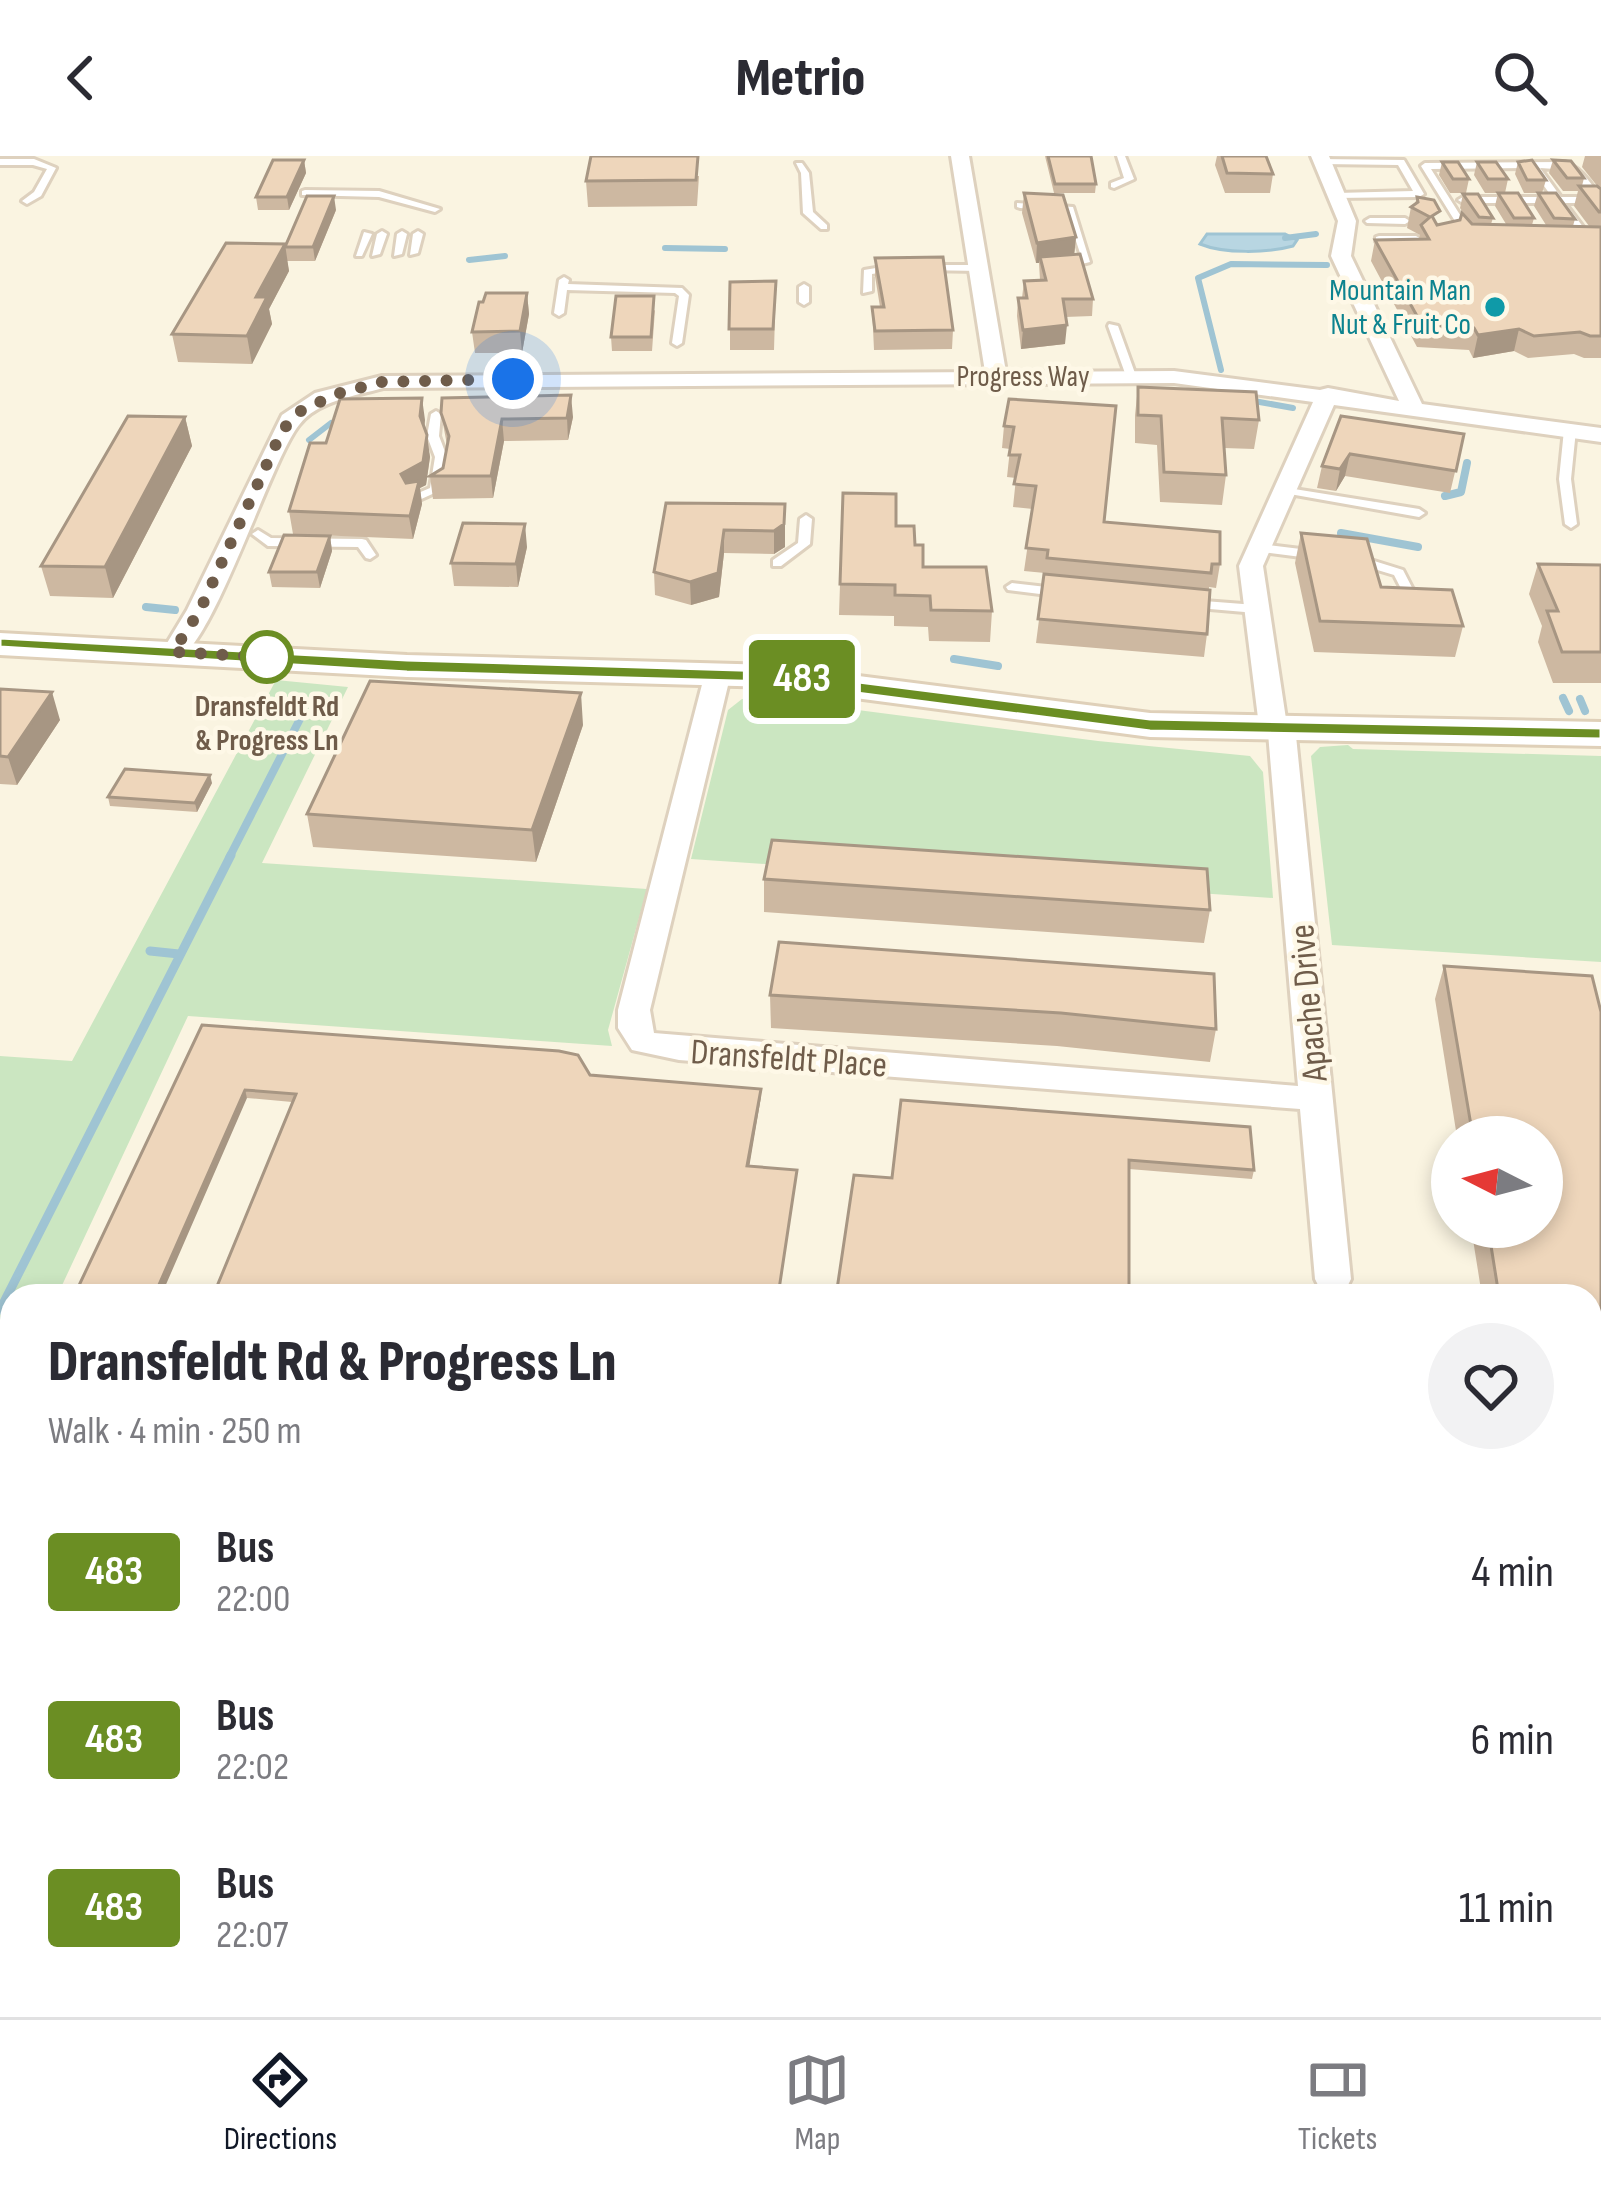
<!DOCTYPE html>
<meta charset="utf-8">
<style>
body{margin:0;font-family:"Sofia Sans Condensed",sans-serif;background:#f2f2f3;color:#2b2b33;height:100vh;display:flex;flex-direction:column;font-size:45px;white-space:nowrap}
*{box-sizing:border-box;margin:0}
p{font-size:39px;color:#7c7c81}
.icon{flex:none;width:66px;height:66px;fill:none;stroke:currentColor;stroke-width:2;stroke-linecap:round;stroke-linejoin:round}
.map{position:relative;flex:1;overflow:hidden}
.details{position:absolute;left:0px;top:1128px;width:1602px;height:735px;display:flex;flex-direction:column;background:#fff;border-radius:36px 36px 0 0;box-shadow:0 6px 18px #0003}
.details>*{flex:none}
.badge{padding:0 24px;border-radius:9px;font-size:42px;line-height:78px}
.needle{width:78px;rotate:276deg}
.buttons{position:absolute;left:1431px;top:960px;display:grid;gap:24px}
.buttons a{display:grid;place-items:center;width:132px;height:132px;border-radius:50%;background:#fff;box-shadow:0 6px 18px #0003;font-size:60px}
.you{position:absolute;width:60px;height:60px;margin:-30px;border:9px solid #fff;border-radius:50%;background:#1a73e8;box-shadow:0 0 0 18px #1a73e833}
.map>.badge{position:absolute;translate:-50% -50%;box-shadow:0 0 0 6px #fff}
.round{display:grid;place-items:center;flex:none;width:126px;height:126px;border-radius:63px;background:#f2f2f3}
.head{display:flex;align-items:center;justify-content:space-between;height:204px;padding:0 48px}
h1{font-size:57px;font-weight:800;line-height:90px}
ul{padding:0;list-style:none}
li{display:flex;align-items:center;gap:36px;height:168px;padding:0 48px}
li div{flex:1}
li b{display:block;font-size:45px}
li em{font-style:normal}
li .badge{min-width:132px;font-weight:700;text-align:center}
header{display:flex;justify-content:space-between;align-items:center;height:156px;padding:0 48px;background:#fff;font-size:54px;font-weight:800}
.tabs{display:flex;justify-content:space-around;align-items:center;height:168px;border-top:3px solid #e1e1e2;background:#fff;font-size:33px;color:#7c7c81}
.tabs a{display:grid;justify-items:center;gap:6px}
.tabs .on{color:#111827}
.map>svg:first-child{display:block}
</style>
<header><svg class="icon" aria-label="back" viewBox="0 0 24 24"><path d="M15 5l-7 7 7 7"/></svg>Metrio<svg class="icon" aria-label="search" viewBox="0 0 24 24"><circle cx="10" cy="10" r="6"/><path d="M15 15l6 6"/></svg></header>
<div class="map">
<svg width="1601" height="1861" viewBox="0 0 1601 1861">
<rect width="100%" height="100%" fill="#faf4e1"/>
<path fill="#cbe6c1" d="M 276,524 L 348,531 L 262,707 L 647,733 L 608,874 L 612,890 L 188,860 L 57,1140 L 12,1140 L 12,1235 L 0,1260 L 0,900 L 72,905 Z
M 765,542 L 1098,585 L 1250,600 L 1263,616 L 1273,742 L 691,703 L 728,554 L 742,543 Z
M 1348,589 L 1353,593 L 1601,600 L 1601,806 L 1332,789 L 1311,600 L 1320,591 Z
M 0,1319 L 12,1320 L 12,1435 L 0,1434 Z
M 711,1851 L 907,1851 L 910,1861 L 712,1861 Z
M 1028,1851 L 1187,1851 L 1188,1861 L 1028,1861 Z"/>
<path fill="#b8d6e2" stroke="#9fc4d3" stroke-width="3" d="M 1207,78 L 1285,78 L 1297,84 L 1293,90 C 1268,97 1224,98 1200,88 Z"/>
<g fill="none" stroke-linecap="round" stroke-linejoin="round">
<path stroke="#9fc4d3" stroke-width="6" d="M 1285,82 L 1316,78
M 665,92 L 725,93
M 469,104 L 505,100
M 1221,214 L 1198,122 L 1231,108 L 1327,109
M 1248,244 L 1293,252
M 309,284 L 331,267"/>
<path stroke="#9fc4d3" stroke-width="8" d="M 1445,340 L 1461,336 L 1467,307
M 1341,377 L 1418,391
M 146,451 L 175,454
M 954,503 L 998,510
M 1563,542 L 1569,555
M 1580,543 L 1585,555
M 229,702 L 302,559"/>
<path stroke="#9fc4d3" stroke-width="9" d="M 150,795 L 179,798
M 0,1154 L 231,699"/>
<path stroke="#9fc4d3" stroke-width="12" d="M 1590,1442 L 1601,1443
M 1104,1851 L 1104,1861"/>
<defs>
<path id="lane" d="M 1117,0 L 1125,0 L 1134,23 L 1114,32 L 1111,31 L 1111,27 L 1124,22 Z
M 0,3 L 34,3 L 56,12 L 41,40 L 27,48 L 22,45 L 34,36 L 47,13 L 33,9 L 0,9 Z
M 1319,3 L 1404,4 L 1424,38 L 1419,41 L 1334,42 L 1332,40 L 1337,37 L 1413,35 L 1398,9 L 1322,8 L 1319,7 Z
M 1565,6 C 1581,12 1601,35 1601,53 L 1594,47 L 1565,47 L 1593,84 L 1591,86 L 1585,86 L 1556,47 L 1463,47 L 1458,44 L 1463,41 L 1552,41 L 1531,12 L 1431,13 L 1474,81 L 1466,83 L 1421,10 L 1425,7 ZM 1540,12 L 1570,14 L 1590,41 L 1561,41 Z
M 796,7 L 802,7 L 809,17 L 813,56 L 827,69 L 827,73 L 821,73 L 803,57 L 801,17 Z
M 305,34 L 379,35 L 440,53 L 435,56 L 379,41 L 302,39 L 302,35 Z
M 1017,47 L 1073,51 L 1090,106 L 1058,114 L 1058,110 L 1082,103 L 1066,55 L 1020,52 L 1017,51 Z
M 1370,62 L 1405,62 L 1410,65 L 1405,68 L 1367,67 L 1365,65 Z
M 382,75 L 387,78 L 380,98 L 372,100 L 377,78 Z
M 402,75 L 407,78 L 402,98 L 394,100 L 397,78 Z
M 418,75 L 423,78 L 418,97 L 410,99 L 413,78 Z
M 364,76 L 372,78 L 362,100 L 356,100 Z
M 1379,80 L 1416,80 L 1421,83 L 1416,86 L 1376,85 L 1376,81 Z
M 894,109 L 899,112 L 897,114 L 872,118 L 872,135 L 863,137 L 864,114 Z
M 925,109 L 979,109 L 984,112 L 979,115 L 922,114 L 920,112 Z
M 564,121 L 569,124 L 568,128 L 682,132 L 689,139 L 682,187 L 677,190 L 672,187 L 679,140 L 675,137 L 567,134 L 564,157 L 559,160 L 554,157 L 559,124 Z
M 804,128 L 809,131 L 809,146 L 804,149 L 799,146 L 799,131 Z
M 1109,168 L 1118,170 L 1136,220 L 1135,222 L 1126,220 L 1108,170 Z
M 436,255 L 441,258 L 439,280 L 447,301 L 441,334 L 417,345 L 409,345 L 409,341 L 430,332 L 435,301 L 427,280 L 431,258 Z
M 1570,271 L 1576,274 L 1571,323 L 1577,368 L 1571,372 L 1565,368 L 1559,323 L 1564,274 Z
M 1288,332 L 1419,353 L 1425,357 L 1419,361 L 1284,337 L 1282,335 Z
M 806,359 L 812,363 L 810,388 L 781,410 L 773,410 L 773,404 L 798,387 L 800,363 Z
M 258,374 L 271,382 L 362,383 L 366,384 L 376,399 L 370,403 L 366,402 L 358,391 L 268,390 L 252,378 Z
M 1259,388 L 1317,395 L 1323,399 L 1317,403 L 1255,395 L 1253,392 Z
M 1355,399 L 1403,414 L 1421,449 L 1419,452 L 1411,452 L 1394,419 L 1351,406 L 1349,403 Z
M 1012,427 L 1064,433 L 1070,437 L 1064,441 L 1008,434 L 1006,431 Z
M 1191,444 L 1256,449 L 1262,453 L 1256,457 L 1187,451 L 1187,445 Z
M 1590,1577 L 1601,1578 L 1601,1598 L 1590,1597 Z
M 1590,1809 L 1601,1809 L 1601,1833 L 1590,1833 Z
M 1450,1851 L 1474,1851 L 1474,1861 L 1450,1861 Z"/>
<path id="street" d="M 951,0 L 969,0 L 1006,216 L 1174,215 L 1320,234 L 1328,232 L 1399,245 L 1331,100 L 1338,65 L 1311,0 L 1329,0 L 1356,65 L 1351,100 L 1422,248 L 1601,272 L 1601,286 L 1334,249 L 1263,410 L 1286,563 L 1295,570 L 1351,1123 L 1346,1133 L 1333,1137 L 1320,1133 L 1315,1123 L 1300,953 L 679,904 L 632,894 L 618,872 L 618,854 L 705,517 L 718,509 L 731,517 L 650,854 L 654,877 L 1298,930 L 1268,577 L 1259,570 L 1239,410 L 1313,246 L 1174,227 L 383,232 C 355,240 317,245 299,269 C 269,307 212,495 174,505 L 161,497 L 187,454 L 282,259 L 315,237 L 382,220 L 985,216 Z"/>
<path id="secondary" d="M 0,477 L 407,499 L 772,509 L 1150,557 L 1601,566 L 1601,590 L 1150,581 L 772,531 L 407,521 L 0,499 Z"/>
</defs>
<use href="#lane" stroke="#ded1be" stroke-width="6"/>
<use href="#street" stroke="#ded1be" stroke-width="6"/>
<use href="#secondary" stroke="#dfd0b9" stroke-width="6"/>
<use href="#lane" fill="#fff" fill-rule="evenodd"/>
<use href="#street" fill="#fff" fill-rule="evenodd"/>
<use href="#secondary" fill="#fff" fill-rule="evenodd"/>
</g>
<path fill="#cdb8a1" d="M 1045,0 L 1091,0 L 1096,28 L 1095,37 L 1054,37 Z
M 1217,0 L 1266,0 L 1273,18 L 1270,37 L 1225,37 L 1215,9 Z
M 1585,0 L 1601,0 L 1601,202 L 1584,202 L 1574,198 L 1528,202 L 1514,195 L 1473,202 L 1469,194 L 1417,191 L 1371,105 L 1375,84 L 1419,83 L 1420,79 L 1407,72 L 1411,51 L 1415,48 L 1417,41 L 1437,69 L 1469,65 L 1460,52 L 1463,38 L 1493,62 L 1491,68 L 1506,68 L 1495,50 L 1498,37 L 1534,62 L 1532,69 L 1546,69 L 1534,50 L 1538,37 L 1575,63 L 1573,70 L 1589,70 L 1574,50 L 1578,35 L 1563,35 L 1549,17 L 1553,4 L 1584,22 L 1582,30 L 1598,31 L 1582,11 Z
M 304,4 L 306,17 L 289,54 L 258,54 L 256,41 Z
M 1442,6 L 1469,23 L 1466,37 L 1450,37 L 1439,19 Z
M 1477,6 L 1508,23 L 1505,37 L 1485,37 L 1474,19 Z
M 1518,6 L 1546,24 L 1542,37 L 1524,37 L 1515,18 Z
M 699,20 L 697,50 L 588,51 L 586,25 Z
M 1024,37 L 1076,81 L 1074,98 L 1093,143 L 1092,160 L 1065,161 L 1065,188 L 1021,193 L 1017,160 L 1018,142 L 1022,142 L 1024,125 L 1040,124 L 1039,107 L 1036,107 L 1022,57 Z
M 336,54 L 315,105 L 287,105 L 289,115 L 269,153 L 272,168 L 252,208 L 178,206 L 172,178 L 285,91 Z
M 875,102 L 953,174 L 952,193 L 874,194 L 872,151 L 880,151 L 875,120 Z
M 776,125 L 774,194 L 730,194 L 730,126 Z
M 527,137 L 529,158 L 522,197 L 475,197 L 472,176 Z
M 655,154 L 652,195 L 612,195 L 611,181 Z
M 1138,231 L 1259,264 L 1254,293 L 1224,292 L 1226,319 L 1222,349 L 1160,346 L 1157,289 L 1135,287 L 1135,259 Z
M 1009,243 L 1104,366 L 1220,408 L 1216,432 L 1209,431 L 1207,478 L 1204,501 L 1036,487 L 1045,417 L 1024,415 L 1033,353 L 1013,351 L 1016,322 L 1007,321 L 1010,293 L 1002,292 L 1004,270 Z
M 441,257 L 573,261 L 568,284 L 504,285 L 493,342 L 433,343 L 430,320 L 443,312 L 447,289 Z
M 1341,260 L 1464,278 L 1450,337 L 1345,320 L 1336,335 L 1317,332 L 1322,310 Z
M 185,261 L 192,290 L 113,442 L 50,440 L 41,410 Z
M 425,264 L 424,271 L 430,301 L 426,329 L 420,332 L 422,348 L 413,383 L 293,378 L 289,355 L 326,287 Z
M 843,337 L 896,370 L 915,389 L 923,411 L 992,455 L 990,486 L 929,485 L 928,471 L 894,470 L 894,460 L 839,459 Z
M 666,347 L 785,348 L 785,391 L 774,398 L 724,397 L 719,441 L 691,449 L 655,439 L 654,416 Z
M 1301,377 L 1381,431 L 1463,470 L 1455,501 L 1314,496 L 1295,407 Z
M 330,380 L 332,395 L 320,432 L 272,431 L 269,416 Z
M 527,391 L 518,431 L 454,430 L 451,407 Z
M 1538,408 L 1601,409 L 1601,527 L 1553,527 L 1538,486 L 1542,470 L 1529,438 Z
M 0,533 L 60,564 L 17,629 L 0,628 Z
M 583,569 L 536,706 L 313,691 L 307,658 Z
M 212,627 L 197,656 L 110,650 L 108,641 Z
M 764,723 L 1210,754 L 1204,787 L 764,756 Z
M 1444,810 L 1601,856 L 1601,1338 L 1590,1337 L 1590,1140 L 1482,1140 L 1471,1071 L 1542,1071 L 1542,981 L 1457,981 L 1435,843 Z
M 1214,818 L 1216,873 L 1210,906 L 1057,890 L 771,872 L 770,839 Z
M 202,869 L 590,919 L 761,933 L 749,1010 L 797,1022 L 292,946 L 247,942 Z
M 901,944 L 1254,1014 L 1252,1023 L 1129,1013 L 892,1022 Z
M 12,1269 L 12,1304 L 4,1303 L 0,1294 Z"/>
<path fill="#a79683" d="M 304,4 L 306,17 L 289,54 L 287,41 Z
M 334,40 L 336,54 L 315,105 L 313,91 Z
M 1076,81 L 1074,101 L 1040,101 L 1039,107 L 1036,107 L 1037,87 Z
M 285,88 L 289,115 L 269,153 L 272,168 L 252,208 L 247,180 L 256,141 Z
M 527,137 L 529,158 L 522,197 L 520,175 Z
M 1067,169 L 1065,188 L 1021,193 L 1023,174 Z
M 1519,173 L 1514,195 L 1473,202 L 1478,179 Z
M 571,239 L 573,261 L 568,284 L 567,262 Z
M 422,242 L 425,264 L 423,282 L 420,260 Z
M 185,261 L 192,290 L 113,442 L 105,411 Z
M 502,263 L 504,285 L 493,342 L 491,320 Z
M 427,279 L 430,301 L 426,329 L 420,332 L 422,348 L 413,383 L 401,318 Z
M 1350,298 L 1345,320 L 1336,335 L 1340,313 Z
M 785,348 L 785,391 L 774,398 L 774,375 Z
M 525,368 L 527,391 L 518,431 L 516,408 Z
M 724,374 L 724,397 L 719,441 L 691,449 L 690,426 Z
M 330,380 L 332,395 L 320,432 L 317,416 Z
M 52,536 L 60,564 L 17,629 L 8,601 Z
M 581,537 L 583,569 L 536,706 L 532,674 Z
M 210,619 L 212,627 L 197,656 L 195,647 Z
M 761,933 L 761,941 L 748,1018 L 747,1010 Z
M 245,934 L 247,942 L 161,1140 L 154,1140 Z"/>
<path fill="#eed6bb" stroke="#a79683" stroke-width="3" d="M 591,0 L 698,0 L 696,24 L 586,25 Z
M 1048,0 L 1091,0 L 1096,28 L 1055,28 Z
M 1222,0 L 1266,0 L 1273,18 L 1227,17 Z
M 273,4 L 304,4 L 287,41 L 256,41 Z
M 1532,4 L 1546,24 L 1527,24 L 1518,6 Z
M 1553,4 L 1571,5 L 1584,22 L 1567,22 Z
M 1442,6 L 1458,6 L 1469,23 L 1453,23 Z
M 1477,6 L 1496,6 L 1508,23 L 1488,23 Z
M 1579,30 L 1597,30 L 1601,33 L 1601,56 L 1599,56 Z
M 1024,37 L 1063,39 L 1076,81 L 1037,87 Z
M 1498,37 L 1518,37 L 1534,62 L 1514,62 Z
M 1538,37 L 1556,37 L 1575,63 L 1554,62 Z
M 1463,38 L 1478,38 L 1493,62 L 1479,61 Z
M 307,40 L 334,40 L 313,91 L 285,91 Z
M 1417,41 L 1434,44 L 1440,55 L 1432,60 L 1437,69 L 1460,64 L 1462,57 L 1472,68 L 1601,71 L 1601,180 L 1590,180 L 1580,176 L 1534,180 L 1519,173 L 1478,179 L 1474,172 L 1422,169 L 1375,84 L 1429,83 L 1421,69 L 1430,61 L 1411,51 L 1418,46 Z
M 226,87 L 285,88 L 256,141 L 267,141 L 247,180 L 172,178 Z
M 1080,98 L 1093,143 L 1063,143 L 1067,169 L 1023,174 L 1018,142 L 1027,142 L 1024,125 L 1046,124 L 1040,101 Z
M 943,101 L 953,174 L 875,175 L 872,151 L 884,151 L 875,102 Z
M 776,125 L 773,173 L 729,173 L 730,126 Z
M 486,137 L 527,137 L 520,175 L 472,176 L 479,146 L 483,146 Z
M 616,140 L 654,140 L 651,181 L 611,181 Z
M 1138,231 L 1256,236 L 1259,264 L 1222,262 L 1226,319 L 1164,316 L 1161,260 L 1138,259 Z
M 571,239 L 567,262 L 502,263 L 491,320 L 430,320 L 443,312 L 449,280 L 441,257 L 442,242 Z
M 422,242 L 420,260 L 427,279 L 423,306 L 401,318 L 406,327 L 419,325 L 410,360 L 289,355 L 310,287 L 326,287 L 340,243 Z
M 1009,243 L 1116,250 L 1104,366 L 1220,376 L 1220,408 L 1212,408 L 1211,417 L 1047,402 L 1048,394 L 1026,392 L 1036,330 L 1014,328 L 1020,299 L 1009,299 L 1014,271 L 1004,270 Z
M 128,260 L 185,261 L 105,411 L 41,410 Z
M 1341,260 L 1464,278 L 1456,315 L 1350,298 L 1340,313 L 1322,310 Z
M 843,337 L 896,338 L 896,370 L 914,370 L 915,389 L 923,389 L 923,411 L 986,411 L 992,455 L 931,454 L 930,440 L 895,439 L 895,429 L 840,428 Z
M 666,347 L 785,348 L 784,368 L 774,375 L 724,374 L 718,417 L 690,426 L 654,416 Z
M 463,367 L 525,368 L 516,408 L 451,407 Z
M 1301,377 L 1367,383 L 1381,431 L 1452,434 L 1463,470 L 1320,465 Z
M 284,379 L 330,380 L 317,416 L 269,416 Z
M 1538,408 L 1601,409 L 1601,496 L 1562,496 L 1547,455 L 1558,455 Z
M 1044,418 L 1210,434 L 1207,478 L 1038,463 Z
M 370,525 L 581,537 L 532,674 L 307,658 Z
M 0,533 L 52,536 L 8,601 L 0,600 Z
M 125,613 L 210,619 L 195,647 L 108,641 Z
M 772,684 L 1207,713 L 1210,754 L 764,723 Z
M 779,786 L 1214,818 L 1216,873 L 1061,857 L 770,839 Z
M 1444,810 L 1592,820 L 1601,856 L 1601,1304 L 1590,1303 L 1590,1140 L 1499,1140 L 1488,1071 L 1542,1071 L 1542,981 L 1473,981 Z
M 202,869 L 559,895 L 578,899 L 590,919 L 761,933 L 747,1010 L 797,1014 L 778,1140 L 213,1140 L 296,938 L 245,934 L 154,1140 L 74,1140 Z
M 901,944 L 1250,971 L 1254,1014 L 1129,1004 L 1129,1140 L 836,1140 L 854,1019 L 892,1022 Z
M 12,1269 L 12,1296 L 0,1294 Z
M 406,1851 L 571,1851 L 571,1861 L 405,1861 Z"/>
<path fill="#6b8e23" stroke="#fff" stroke-width="3" d="M 0,482 L 407,504 L 772,515 L 1150,563 L 1601,572 L 1601,583 L 1150,575 L 772,526 L 407,516 L 0,491 Z"/>
<g fill="none" stroke-linecap="round" stroke-linejoin="round">
<path stroke="#6f5c4a" stroke-width="12" stroke-dasharray="0 21.6" d="M 267,501 L 277,502 L 173,496 L 200,454 L 282,275 L 297,257 L 336,238 L 382,226 L 513,223"/>
</g>
<circle fill="#0f9aa8" stroke="#fef8e7" stroke-width="4.5" cx="1495" cy="151" r="12"/>
<circle fill="#fff" stroke="#6b8e23" stroke-width="6" cx="267" cy="501" r="24"/>
<g text-anchor="middle" stroke-width="9" stroke-linejoin="round" paint-order="stroke">
<g font-size="30" fill="#0d838f" stroke="#fef8e7" text-anchor="end">
<text x="1471" y="144">Mountain Man<tspan x="1471" dy="34">Nut &amp; Fruit Co</tspan></text>
</g>
<g font-size="30" fill="#6f5c4a" stroke="#fef8e7">
<text x="1023" y="230">Progress Way</text>
</g>
<g font-size="30" font-weight="bold" fill="#6f5c4a" stroke="#fef8e7">
<text x="267" y="560">Dransfeldt Rd<tspan x="267" dy="34">&amp; Progress Ln</tspan></text>
</g>
<g font-size="36" fill="#6f5c4a" stroke="#fef8e7">
<text transform="translate(1307 847) rotate(-95)" y="13">Apache Drive</text>
<text transform="translate(789 901) rotate(4)" y="13">Dransfeldt Place</text>
</g>
</g>
</svg>
<div class="buttons">
<a><svg class="needle" viewBox="-14 -14 28 28"><path d="M0-13l5 13h-10z" fill="#e53935"/><path d="M0 13l5-13h-10z" fill="#7c7c81"/></svg></a>
</div>
<div class="you" style="left:513px;top:223px"></div>
<b class="badge" style="left:802px;top:523px;background:#6b8e23;color:#fff">483</b>
<section class="details">
<div class="head"><div><h1>Dransfeldt Rd &amp; Progress Ln</h1><p>Walk · 4 min · 250 m</p></div><a class="round"><svg class="icon" aria-label="heart" viewBox="0 0 24 24"><path d="M12 20l-8-8c-3-5 5-10 8-4 3-6 11-1 8 4z"/></svg></a></div>
<ul>
<li><span class="badge" style="background:#6b8e23;color:#fff">483</span><div><b>Bus</b><p>22:00</p></div><em>4 min</em></li>
<li><span class="badge" style="background:#6b8e23;color:#fff">483</span><div><b>Bus</b><p>22:02</p></div><em>6 min</em></li>
<li><span class="badge" style="background:#6b8e23;color:#fff">483</span><div><b>Bus</b><p>22:07</p></div><em>11 min</em></li>
</ul>
</section>
</div>
<nav class="tabs">
<a class="on"><svg class="icon" aria-label="directions" viewBox="0 0 24 24"><path d="M12 3l9 9-9 9-9-9zM9 14v-3h6M13 9l2 2-2 2"/></svg>Directions</a>
<a><svg class="icon" aria-label="map" viewBox="0 0 24 24"><path d="M3 6l6-2 6 2 6-2v14l-6 2-6-2-6 2zM9 4v14M15 6v14"/></svg>Map</a>
<a><svg class="icon" aria-label="tickets" viewBox="0 0 24 24"><path d="M3 7h18v10H3zM15 7v10"/></svg>Tickets</a>
</nav>
